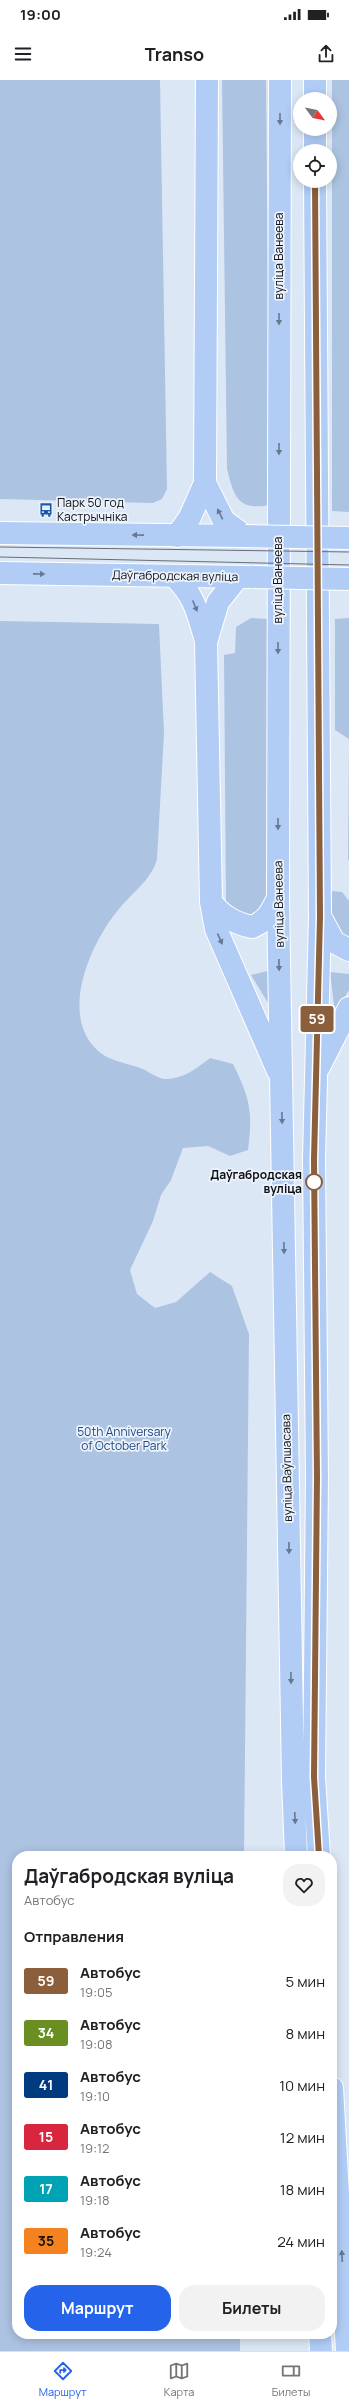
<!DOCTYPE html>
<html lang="ru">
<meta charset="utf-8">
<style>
body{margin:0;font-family:Manrope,sans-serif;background:#f2f2f2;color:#202124;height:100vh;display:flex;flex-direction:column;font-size:15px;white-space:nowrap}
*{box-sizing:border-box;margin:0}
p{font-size:13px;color:#757577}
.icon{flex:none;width:22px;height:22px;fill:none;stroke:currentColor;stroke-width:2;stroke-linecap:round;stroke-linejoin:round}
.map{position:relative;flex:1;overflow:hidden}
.panel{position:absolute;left:12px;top:1771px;width:325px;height:488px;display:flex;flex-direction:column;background:#fff;border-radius:16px;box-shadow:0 2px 10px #0003}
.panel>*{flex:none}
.badge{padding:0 8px;border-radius:3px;font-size:14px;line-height:26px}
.needle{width:26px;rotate:122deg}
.controls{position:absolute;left:293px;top:12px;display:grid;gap:8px}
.controls a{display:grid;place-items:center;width:44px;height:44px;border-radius:50%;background:#fff;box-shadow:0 2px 10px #0003;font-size:20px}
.map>.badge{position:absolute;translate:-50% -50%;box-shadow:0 0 0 2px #fff}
h2{padding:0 12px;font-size:15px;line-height:36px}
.round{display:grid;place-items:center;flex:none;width:42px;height:42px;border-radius:16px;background:#f2f2f2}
.headline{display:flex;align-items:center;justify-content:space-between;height:68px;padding:0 12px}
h1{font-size:19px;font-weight:700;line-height:30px}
.button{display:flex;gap:8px;margin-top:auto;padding:8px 12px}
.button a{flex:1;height:46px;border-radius:16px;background:#2563eb;color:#fff;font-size:16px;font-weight:700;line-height:46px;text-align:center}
.button a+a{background:#f2f2f2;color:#202124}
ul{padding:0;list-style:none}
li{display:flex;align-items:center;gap:12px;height:52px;padding:0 12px}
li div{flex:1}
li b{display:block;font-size:15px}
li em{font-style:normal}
li .badge{min-width:44px;font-weight:700;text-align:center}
.status{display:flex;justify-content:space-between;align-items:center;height:28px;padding:0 20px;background:#fff;direction:ltr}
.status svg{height:11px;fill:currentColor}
header{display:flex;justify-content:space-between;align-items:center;height:52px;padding:0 12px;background:#fff;font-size:18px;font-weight:700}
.tabs{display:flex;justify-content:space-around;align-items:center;height:56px;border-top:1px solid #e0e0e0;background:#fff;font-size:11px;color:#757577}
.tabs a{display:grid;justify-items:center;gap:2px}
.tabs .current{color:#2563eb}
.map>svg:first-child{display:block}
</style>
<div class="status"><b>19:00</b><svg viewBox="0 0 49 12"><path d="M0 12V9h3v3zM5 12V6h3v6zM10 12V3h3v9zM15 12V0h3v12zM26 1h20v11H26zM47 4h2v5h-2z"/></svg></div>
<header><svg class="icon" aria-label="menu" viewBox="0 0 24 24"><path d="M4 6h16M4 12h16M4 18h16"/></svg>Transo<svg class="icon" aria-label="share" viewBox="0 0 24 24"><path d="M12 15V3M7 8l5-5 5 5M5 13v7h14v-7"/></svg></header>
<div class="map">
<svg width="349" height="2271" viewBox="0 0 349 2271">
<rect width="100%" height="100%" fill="#dce7f6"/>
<path fill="#adc3e2" d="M 0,0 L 160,0 L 167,409 L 162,419 L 153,423 L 0,419 Z
M 222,0 L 266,0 L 270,425 C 238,431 234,417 227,389 Z
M 332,0 L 349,0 L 349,432 L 332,431 Z
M 251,538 L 269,539 L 268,821 L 256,835 L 239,835 L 226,823 L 224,575 L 235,573 L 236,547 Z
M 349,538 L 349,659 L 335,650 L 335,539 Z
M 0,541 L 159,544 L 164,653 L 157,779 C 152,799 132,813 119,829 C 90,863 56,940 102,974 C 113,982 132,984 145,990 C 150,993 158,998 164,999 C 182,1000 197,988 210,978 L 233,984 C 250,1018 253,1032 248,1070 L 230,1076 L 208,1066 L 183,1068 L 171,1100 L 161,1115 L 153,1141 L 130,1190 L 137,1214 L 155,1228 L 176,1222 L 210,1192 L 232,1206 L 249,1254 L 244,1776 L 17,1776 L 17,2254 L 240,2254 L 240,2271 L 0,2271 Z
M 349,669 L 349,781 L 348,779 Z
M 332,811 L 342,812 L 349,821 L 349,859 L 339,857 L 332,843 Z
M 272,890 L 273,931 L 251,895 Z
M 330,892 L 349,894 L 349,910 L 335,933 Z"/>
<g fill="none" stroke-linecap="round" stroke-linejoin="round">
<defs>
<path id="primary" d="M 280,0 L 278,818 L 293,1700 L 296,1776
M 315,0 L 315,19
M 315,49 L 315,71
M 315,101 L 320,837 L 314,1079 L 317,1397 L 314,1697 L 319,1776
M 205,403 L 224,441 L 245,456
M 0,453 L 245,456
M 177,456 L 190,437 L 205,403 L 207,0
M 0,493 L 248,497
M 174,496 C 195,516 198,534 206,561
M 238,497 L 218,522 L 206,562 L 211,822 L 216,849 L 278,991
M 211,822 C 222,836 234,843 252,847 C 267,841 271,832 278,818
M 321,838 L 334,862 L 349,870
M 319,987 L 349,928
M 332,2008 L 347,2271
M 320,2254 L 321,2271"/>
</defs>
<use href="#primary" stroke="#fff" stroke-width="24"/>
<use href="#primary" stroke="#b1cdf6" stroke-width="22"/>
<path stroke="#676d77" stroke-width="1" d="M 0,467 L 349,472
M 0,477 L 349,485"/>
<defs>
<path id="primary-bridge" d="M 245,456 L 349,458
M 253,497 L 349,499"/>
</defs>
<use href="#primary-bridge" stroke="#fff" stroke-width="24" stroke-linecap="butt"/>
<use href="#primary-bridge" stroke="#b1cdf6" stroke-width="22"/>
</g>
<defs><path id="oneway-solid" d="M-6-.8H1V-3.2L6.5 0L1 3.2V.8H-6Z"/></defs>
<g fill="#677891">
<use href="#oneway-solid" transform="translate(280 39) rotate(90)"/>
<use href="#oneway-solid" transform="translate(279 239) rotate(90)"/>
<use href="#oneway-solid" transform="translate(279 369) rotate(90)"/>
<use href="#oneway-solid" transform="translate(220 434) rotate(-117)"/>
<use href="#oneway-solid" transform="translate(138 455) rotate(-179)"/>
<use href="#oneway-solid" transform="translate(39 494) rotate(1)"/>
<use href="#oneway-solid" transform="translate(195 526) rotate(68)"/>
<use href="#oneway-solid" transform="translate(278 568) rotate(90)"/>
<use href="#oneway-solid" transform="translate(278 744) rotate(90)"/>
<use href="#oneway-solid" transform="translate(220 859) rotate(66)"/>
<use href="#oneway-solid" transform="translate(279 885) rotate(89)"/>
<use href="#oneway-solid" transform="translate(282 1038) rotate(89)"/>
<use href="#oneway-solid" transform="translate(284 1168) rotate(89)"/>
<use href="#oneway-solid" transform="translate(289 1468) rotate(89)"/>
<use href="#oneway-solid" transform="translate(291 1598) rotate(89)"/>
<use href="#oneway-solid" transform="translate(295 1738) rotate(87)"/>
<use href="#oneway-solid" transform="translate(342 2176) rotate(-93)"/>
</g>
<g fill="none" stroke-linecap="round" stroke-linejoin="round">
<defs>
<path id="line" d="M 315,101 L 320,837 L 314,1080 L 317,1397 L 314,1697 L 319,1776"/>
</defs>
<use href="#line" stroke="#fff" stroke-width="9"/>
<use href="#line" stroke="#8b5e3c" stroke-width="6"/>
</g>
<defs>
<symbol id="bus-bare" viewBox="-9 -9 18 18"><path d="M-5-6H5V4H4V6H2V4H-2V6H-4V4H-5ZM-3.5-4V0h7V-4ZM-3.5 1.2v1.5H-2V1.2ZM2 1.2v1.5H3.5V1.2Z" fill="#1b58a9" stroke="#edf3fd" stroke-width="2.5" paint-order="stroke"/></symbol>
</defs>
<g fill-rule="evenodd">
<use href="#bus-bare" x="36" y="420" width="20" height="20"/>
</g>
<circle fill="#fff" stroke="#8b5e3c" stroke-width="2" cx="314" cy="1102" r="8"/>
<g text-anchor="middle" stroke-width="3.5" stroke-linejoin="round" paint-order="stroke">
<g font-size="12" fill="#0d1015" stroke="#edf3fd">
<text transform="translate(279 176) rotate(-90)" y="4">вуліца Ванеева</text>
<text transform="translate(175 496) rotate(1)" y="4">Даўгабродская вуліца</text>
<text transform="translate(278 500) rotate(-90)" y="4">вуліца Ванеева</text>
<text transform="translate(279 824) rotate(-91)" y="4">вуліца Ванеева</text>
<text transform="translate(287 1388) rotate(-91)" y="4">вуліца Ваўпшасава</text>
</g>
<g font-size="12" fill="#0d1015" stroke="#edf3fd" text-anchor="start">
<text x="57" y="427">Парк 50 год<tspan x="57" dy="14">Кастрычніка</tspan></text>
</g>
<g font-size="12" font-weight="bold" fill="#0d1015" stroke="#edf3fd" text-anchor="end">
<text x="302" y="1099">Даўгабродская<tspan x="302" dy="14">вуліца</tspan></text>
</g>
<g font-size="12" fill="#214980" stroke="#edf3fd">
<text x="124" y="1356">50th Anniversary<tspan x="124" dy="14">of October Park</tspan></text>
</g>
</g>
</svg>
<div class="controls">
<a><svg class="needle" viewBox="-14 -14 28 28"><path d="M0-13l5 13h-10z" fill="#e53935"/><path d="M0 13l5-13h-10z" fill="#757577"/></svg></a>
<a><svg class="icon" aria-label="locate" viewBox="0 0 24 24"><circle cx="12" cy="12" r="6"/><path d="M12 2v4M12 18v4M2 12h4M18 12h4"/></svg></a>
</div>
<b class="badge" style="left:317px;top:939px;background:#8b5e3c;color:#fff">59</b>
<section class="panel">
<div class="headline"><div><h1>Даўгабродская вуліца</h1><p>Автобус</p></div><a class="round"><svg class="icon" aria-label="heart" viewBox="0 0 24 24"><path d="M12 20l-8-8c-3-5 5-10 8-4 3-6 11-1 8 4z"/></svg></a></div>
<h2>Отправления</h2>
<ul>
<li><span class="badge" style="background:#8b5e3c;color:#fff">59</span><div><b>Автобус</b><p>19:05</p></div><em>5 мин</em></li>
<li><span class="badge" style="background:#6b8e23;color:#fff">34</span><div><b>Автобус</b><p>19:08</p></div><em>8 мин</em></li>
<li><span class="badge" style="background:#003b80;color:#fff">41</span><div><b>Автобус</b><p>19:10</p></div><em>10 мин</em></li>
<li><span class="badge" style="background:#d7263d;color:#fff">15</span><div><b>Автобус</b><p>19:12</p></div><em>12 мин</em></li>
<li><span class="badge" style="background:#00a3b4;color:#fff">17</span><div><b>Автобус</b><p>19:18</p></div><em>18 мин</em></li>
<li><span class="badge" style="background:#f58220;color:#111">35</span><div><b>Автобус</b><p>19:24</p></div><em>24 мин</em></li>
</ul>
<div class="button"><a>Маршрут</a><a>Билеты</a></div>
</section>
</div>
<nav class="tabs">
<a class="current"><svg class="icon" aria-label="directions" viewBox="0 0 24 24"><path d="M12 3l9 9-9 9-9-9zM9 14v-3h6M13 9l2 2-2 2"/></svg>Маршрут</a>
<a><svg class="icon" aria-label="map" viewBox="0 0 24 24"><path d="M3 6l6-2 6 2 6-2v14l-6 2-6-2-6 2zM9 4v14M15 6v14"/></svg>Карта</a>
<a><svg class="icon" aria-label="tickets" viewBox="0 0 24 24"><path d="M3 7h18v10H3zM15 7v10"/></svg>Билеты</a>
</nav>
